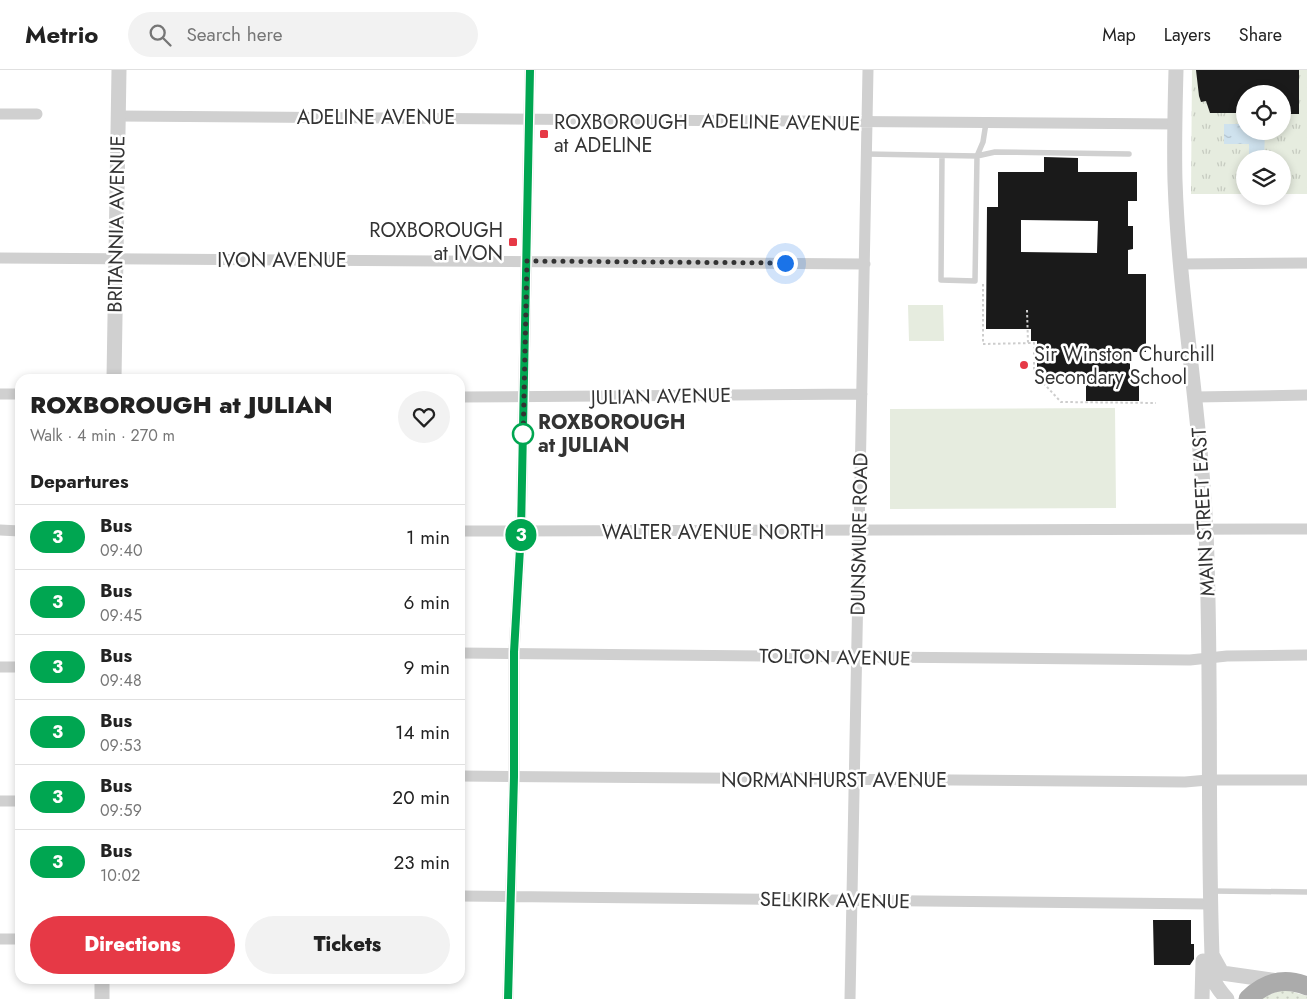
<!DOCTYPE html>
<meta charset="utf-8">
<style>
body{margin:0;font-family:Jost,sans-serif;background:#f2f2f2;color:#222;height:100vh;display:flex;flex-direction:column;font-size:19px;white-space:nowrap}
*{box-sizing:border-box;margin:0}
p{font-size:16px;color:#767676}
.icon{flex:none;width:28px;height:28px;fill:none;stroke:currentColor;stroke-width:2;stroke-linecap:round;stroke-linejoin:round}
.map{position:relative;flex:1;overflow:hidden}
.panel{position:absolute;left:15px;top:304px;width:450px;height:610px;display:flex;flex-direction:column;background:#fff;border-radius:15px;box-shadow:0 2px 8px #0003}
.panel>*{flex:none}
.badge{padding:0 10px;border-radius:16px;font-size:18px;line-height:32px}
.buttons{position:absolute;left:1236px;top:15px;display:grid;gap:10px}
.buttons a{display:grid;place-items:center;width:55px;height:55px;border-radius:50%;background:#fff;box-shadow:0 2px 8px #0003;font-size:25px}
.you{position:absolute;width:25px;height:25px;margin:-12px;border:4px solid #fff;border-radius:50%;background:#1a73e8;box-shadow:0 0 0 8px #1a73e833}
.map>.badge{position:absolute;translate:-50% -50%;box-shadow:0 0 0 2px #fff}
h2{padding:0 15px;font-size:19px;line-height:45px}
.round{display:grid;place-items:center;flex:none;width:52px;height:52px;border-radius:26px;background:#f2f2f2}
.head{display:flex;align-items:center;justify-content:space-between;height:85px;padding:0 15px}
h1{font-size:24px;font-weight:800;line-height:38px}
.cta{display:flex;gap:10px;margin-top:auto;padding:10px 15px}
.cta a{flex:1;height:58px;border-radius:30px;background:#e63946;color:#fff;font-size:20px;font-weight:800;line-height:58px;text-align:center}
.cta a+a{background:#f2f2f2;color:#222}
ul{padding:0;list-style:none}
li{display:flex;align-items:center;gap:15px;height:65px;padding:0 15px;border-top:1px solid #e0e0e0}
li div{flex:1}
li b{display:block;font-size:19px}
li em{font-style:normal}
li .badge{min-width:55px;font-weight:700;text-align:center}
header{display:flex;align-items:center;gap:30px;box-sizing:border-box;height:70px;padding:0 25px;background:#fff;border-bottom:1px solid #e0e0e0}
header strong{font-size:24px}
nav{display:flex;gap:28px;margin-inline-start:auto;font-size:18px}
.search{width:350px;height:45px;background:#f2f2f2;display:flex;align-items:center;gap:12px;box-sizing:border-box;padding:0 18px;border-radius:28px;color:#767676;font-size:19px}
.map>svg:first-child{display:block}
</style>
<header>
<strong>Metrio</strong>
<div class="search"><svg class="icon" aria-label="search" viewBox="0 0 24 24"><circle cx="10" cy="10" r="6"/><path d="M15 15l6 6"/></svg>Search here</div>
<nav><a>Map</a><a>Layers</a><a>Share</a></nav>
</header>
<div class="map">
<svg width="1307" height="929" viewBox="0 0 1307 929">
<defs>
<pattern id="grass-dots" width="8" height="8" patternUnits="userSpaceOnUse" patternTransform="scale(1.25)"><rect width="8" height="8" fill="#e6ecdf"/><path d="M2 2h.1M6 6h.1" fill="none" stroke="#c6cbc0" stroke-width="1.8" stroke-linecap="round"/></pattern>
<pattern id="park-tufts" width="24" height="20" patternUnits="userSpaceOnUse" patternTransform="scale(1.25)"><rect width="24" height="20" fill="#e6ecdf"/><path d="M3 7l-1-3M5 7V3M7 7l1-3M15 17l-1-3M17 17v-4M19 17l1-3" fill="none" stroke="#c6cbc0"/></pattern>
<pattern id="water-ripples" width="26" height="14" patternUnits="userSpaceOnUse" patternTransform="scale(1.25)"><rect width="26" height="14" fill="#cfe2ee"/><path d="M2 4q2-2 4 0t4 0M15 11q2-2 4 0t4 0" fill="none" stroke="#b2c2cd"/></pattern>
</defs>
<rect width="100%" height="100%" fill="#fff"/>
<path fill="url(#grass-dots)" d="M 1283,919 L 1307,926 L 1307,929 L 1260,929 Z"/>
<path fill="url(#park-tufts)" fill-rule="evenodd" d="M 1192,0 L 1307,0 L 1307,124 L 1283,124 L 1282,89 L 1245,89 L 1245,124 L 1191,124 ZM 1245,24 L 1282,24 L 1282,61 L 1245,61 Z"/>
<path fill="#e6ecdf" d="M 908,235 L 943,235 L 944,271 L 909,271 Z
M 1115,338 L 1116,438 L 890,439 L 890,339 Z"/>
<path fill="url(#water-ripples)" d="M 1224,54 L 1245,54 L 1245,61 L 1265,61 L 1264,89 L 1249,89 L 1249,74 L 1224,74 Z"/>
<path fill="#1a1a1a" fill-rule="evenodd" d="M 1196,0 L 1299,0 L 1299,44 L 1282,44 L 1282,24 L 1245,24 L 1245,43 L 1210,43 L 1206,31 L 1201,32 L 1199,26 Z
M 1044,87 L 1078,88 L 1078,102 L 1137,102 L 1137,131 L 1128,131 L 1128,156 L 1133,156 L 1133,179 L 1128,180 L 1128,204 L 1146,204 L 1146,282 L 1130,282 L 1130,312 L 1139,312 L 1139,331 L 1086,331 L 1086,303 L 1037,304 L 1037,271 L 1031,271 L 1031,259 L 986,259 L 987,137 L 998,137 L 998,102 L 1044,102 ZM 1021,150 L 1098,151 L 1097,183 L 1021,182 Z
M 1153,850 L 1191,850 L 1191,874 L 1194,874 L 1194,889 L 1190,895 L 1154,895 Z"/>
<g fill="none" stroke-linecap="round" stroke-linejoin="round">
<path stroke="#cdcdcd" stroke-width="2" stroke-dasharray="2.5 2.5" stroke-linecap="butt" d="M 983,214 L 983,274 L 1034,273 L 1034,303 L 1061,332 L 1156,333
M 1027,240 L 1028,273"/>
<path stroke="#d0d0d0" stroke-width="5.5" d="M 866,84 L 977,86 L 975,211 L 941,210 L 942,86
M 977,86 L 995,82 L 1129,84
M 977,86 L 983,72 L 986,53
M 1212,821 L 1307,822"/>
<path stroke="#d0d0d0" stroke-width="11" d="M 0,44 L 37,44
M 118,46 L 1175,54
M 0,188 L 865,194
M 1182,194 L 1307,193
M 0,324 L 20,324
M 460,327 L 862,324
M 1196,327 L 1307,325
M 0,460 L 20,461
M 460,461 L 1307,459
M 460,583 L 1190,590 L 1227,586 L 1307,585
M 0,597 L 20,597
M 460,706 L 1185,712 L 1208,710 L 1307,710
M 0,731 L 20,731
M 460,826 L 1210,834
M 0,869 L 20,869
M 508,929 L 514,707 L 514,582 L 521,461 L 530,0
M 850,929 L 868,0"/>
<path stroke="#d0d0d0" stroke-width="15" d="M 1176,0 C 1175,37 1174,74 1175,111 C 1179,229 1201,345 1206,462 C 1212,603 1207,744 1212,885 C 1207,903 1215,916 1227,929
M 114,309 L 119,0
M 1212,885 L 1222,903 L 1278,911
M 102,909 L 102,929
M 1202,929 L 1203,891"/>
<path stroke="#ababab" stroke-width="19" d="M 1248,929 C 1265,912 1284,907 1307,916"/>
</g>
<g fill="none" stroke-linecap="round" stroke-linejoin="round">
<defs>
<path id="line" d="M 508,929 L 514,707 L 514,582 L 521,461 L 530,0"/>
</defs>
<use href="#line" stroke="#fff" stroke-width="11"/>
<use href="#line" stroke="#00a651" stroke-width="8"/>
<path stroke="#333" stroke-width="5" stroke-dasharray="0 9" d="M 523,364 L 523,372 L 527,191 L 785,193"/>
</g>
<g fill="#e63946" stroke="#fff" stroke-width="2">
<rect x="539" y="59" width="10" height="10" rx="2.5"/>
<rect x="508" y="167" width="10" height="10" rx="2.5"/>
<circle cx="1024" cy="295" r="5"/>
</g>
<circle fill="#fff" stroke="#00a651" stroke-width="2.5" cx="523" cy="364" r="10"/>
<g text-anchor="middle" stroke-width="5" stroke-linejoin="round" paint-order="stroke">
<g font-size="20" fill="#333" stroke="#fff">
<text x="376" y="54">ADELINE AVENUE</text>
<text transform="translate(781 52) rotate(1)" y="7">ADELINE AVENUE</text>
<text transform="translate(116 154) rotate(-89)" y="7">BRITANNIA AVENUE</text>
<text x="282" y="197">IVON AVENUE</text>
<text transform="translate(661 326) rotate(-1)" y="7">JULIAN AVENUE</text>
<text transform="translate(1203 442) rotate(-93)" y="7">MAIN STREET EAST</text>
<text x="713" y="469">WALTER AVENUE NORTH</text>
<text transform="translate(859 464) rotate(-89)" y="7">DUNSMURE ROAD</text>
<text transform="translate(835 587) rotate(1)" y="7">TOLTON AVENUE</text>
<text x="834" y="717">NORMANHURST AVENUE</text>
<text transform="translate(835 830) rotate(1)" y="7">SELKIRK AVENUE</text>
</g>
<g font-size="20" fill="#333" stroke="#fff" text-anchor="start">
<text x="554" y="59">ROXBOROUGH<tspan x="554" dy="23">at ADELINE</tspan></text>
<text x="503" y="167" text-anchor="end">ROXBOROUGH<tspan x="503" dy="23">at IVON</tspan></text>
<text x="1034" y="291">Sir Winston Churchill<tspan x="1034" dy="23">Secondary School</tspan></text>
</g>
<g font-size="20" font-weight="bold" fill="#333" stroke="#fff" text-anchor="start">
<text x="538" y="359">ROXBOROUGH<tspan x="538" dy="23">at JULIAN</tspan></text>
</g>
</g>
</svg>
<div class="buttons">
<a><svg class="icon" aria-label="locate" viewBox="0 0 24 24"><circle cx="12" cy="12" r="6"/><path d="M12 2v4M12 18v4M2 12h4M18 12h4"/></svg></a>
<a><svg class="icon" aria-label="layers" viewBox="0 0 24 24"><path d="M12 4l9 5-9 5-9-5zM3 14l9 5 9-5"/></svg></a>
</div>
<div class="you" style="left:785px;top:193px"></div>
<b class="badge" style="left:521px;top:465px;background:#00a651;color:#fff">3</b>
<section class="panel">
<div class="head"><div><h1>ROXBOROUGH at JULIAN</h1><p>Walk · 4 min · 270 m</p></div><a class="round"><svg class="icon" aria-label="heart" viewBox="0 0 24 24"><path d="M12 20l-8-8c-3-5 5-10 8-4 3-6 11-1 8 4z"/></svg></a></div>
<h2>Departures</h2>
<ul>
<li><span class="badge" style="background:#00a651;color:#fff">3</span><div><b>Bus</b><p>09:40</p></div><em>1 min</em></li>
<li><span class="badge" style="background:#00a651;color:#fff">3</span><div><b>Bus</b><p>09:45</p></div><em>6 min</em></li>
<li><span class="badge" style="background:#00a651;color:#fff">3</span><div><b>Bus</b><p>09:48</p></div><em>9 min</em></li>
<li><span class="badge" style="background:#00a651;color:#fff">3</span><div><b>Bus</b><p>09:53</p></div><em>14 min</em></li>
<li><span class="badge" style="background:#00a651;color:#fff">3</span><div><b>Bus</b><p>09:59</p></div><em>20 min</em></li>
<li><span class="badge" style="background:#00a651;color:#fff">3</span><div><b>Bus</b><p>10:02</p></div><em>23 min</em></li>
</ul>
<div class="cta"><a>Directions</a><a>Tickets</a></div>
</section>
</div>
